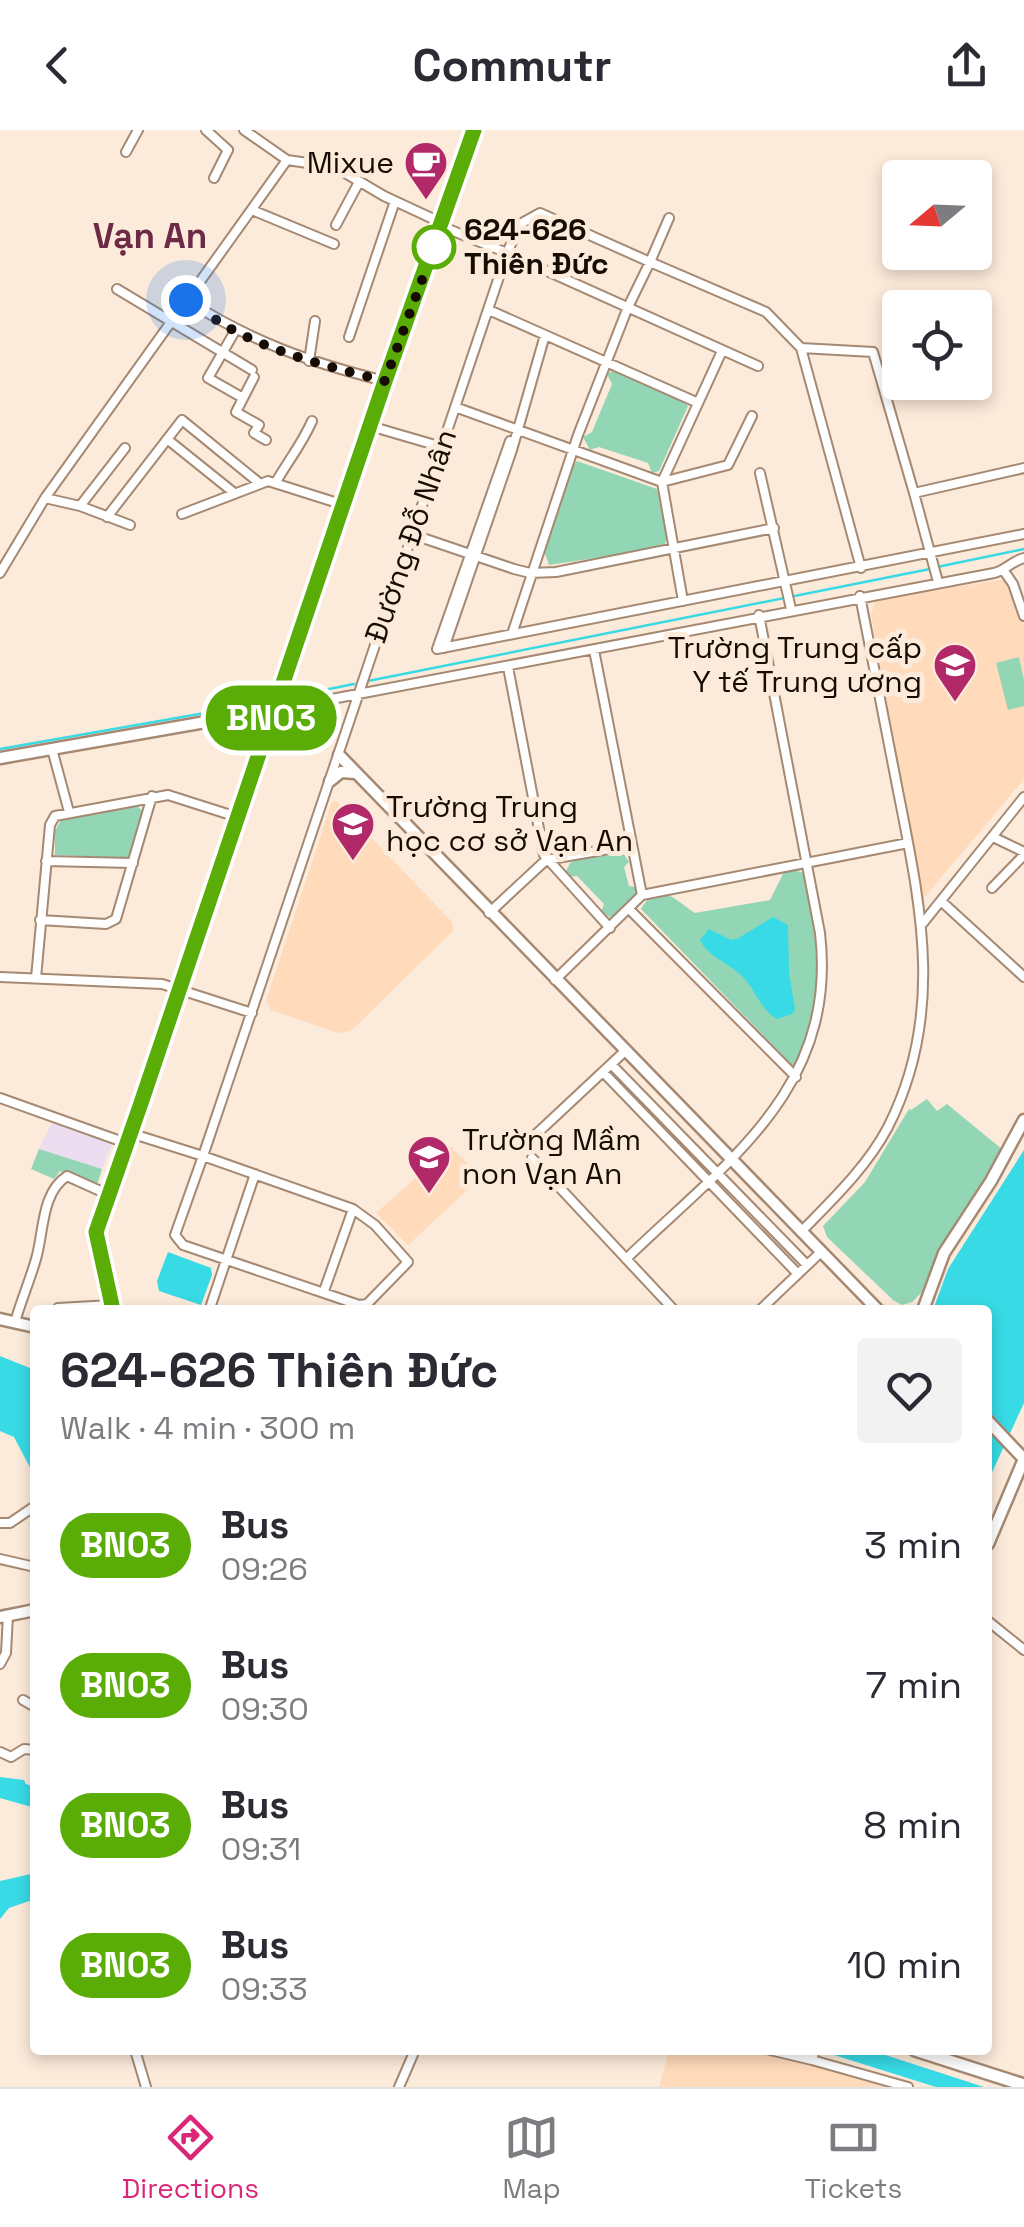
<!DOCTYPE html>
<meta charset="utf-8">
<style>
body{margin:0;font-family:"Space Grotesk",sans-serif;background:#f2f2f3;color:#2b2b33;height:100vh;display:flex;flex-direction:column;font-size:38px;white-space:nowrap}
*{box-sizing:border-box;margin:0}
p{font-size:32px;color:#7c7c81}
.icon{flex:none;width:55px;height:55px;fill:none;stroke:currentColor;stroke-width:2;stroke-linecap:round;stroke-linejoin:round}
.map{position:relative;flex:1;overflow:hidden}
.side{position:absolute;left:30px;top:1175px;width:962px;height:750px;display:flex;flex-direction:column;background:#fff;border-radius:10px;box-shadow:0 5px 15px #0003}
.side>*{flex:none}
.badge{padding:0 20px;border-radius:32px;font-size:35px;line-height:65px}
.needle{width:65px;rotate:251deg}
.fabs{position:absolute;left:882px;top:30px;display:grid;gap:20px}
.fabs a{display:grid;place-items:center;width:110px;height:110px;border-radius:10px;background:#fff;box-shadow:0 5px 15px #0003;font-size:50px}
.you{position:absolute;width:50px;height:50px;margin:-25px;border:8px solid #fff;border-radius:50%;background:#1a73e8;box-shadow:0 0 0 15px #1a73e833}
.map>.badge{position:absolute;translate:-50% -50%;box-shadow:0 0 0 5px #fff}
.round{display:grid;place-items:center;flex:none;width:105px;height:105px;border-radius:10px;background:#f2f2f3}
.overview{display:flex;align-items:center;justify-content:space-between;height:170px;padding:0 30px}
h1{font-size:48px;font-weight:800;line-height:75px}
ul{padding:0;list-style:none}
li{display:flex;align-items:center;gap:30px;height:140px;padding:0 30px}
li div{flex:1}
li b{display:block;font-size:38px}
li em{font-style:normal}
li .badge{min-width:110px;font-weight:700;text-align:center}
header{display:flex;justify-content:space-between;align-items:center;height:130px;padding:0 30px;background:#fff;font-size:45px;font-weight:800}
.tabs{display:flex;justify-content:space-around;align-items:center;height:140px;border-top:2px solid #e1e1e2;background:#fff;font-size:28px;color:#7c7c81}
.tabs a{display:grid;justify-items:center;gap:5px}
.tabs .selected{color:#db2777}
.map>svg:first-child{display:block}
</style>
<header><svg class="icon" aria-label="back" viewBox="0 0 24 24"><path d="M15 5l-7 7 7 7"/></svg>Commutr<svg class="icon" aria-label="share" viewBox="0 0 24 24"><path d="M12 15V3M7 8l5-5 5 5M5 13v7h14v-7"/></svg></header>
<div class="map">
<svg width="1024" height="1957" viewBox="0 0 1024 1957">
<rect width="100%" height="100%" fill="#fceada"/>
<path fill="#edddf0" d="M 54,988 L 114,1010 L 102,1039 L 39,1019 Z"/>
<path fill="#ffdabb" d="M 1006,449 L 1010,452 L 1024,496 L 1024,649 L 923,769 L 871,485 L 876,470 Z
M 336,671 L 452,792 L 453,801 L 352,900 L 338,903 L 271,880 L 266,871 L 332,672 Z
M 451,1017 L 481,1047 L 408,1115 L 376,1083 Z
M 669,1920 L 764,1920 L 890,1957 L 659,1957 Z"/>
<path fill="#92d6b6" d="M 612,241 L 684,272 L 688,276 L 659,341 L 652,343 L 648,333 L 599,317 L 590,320 L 583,307 L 592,302 L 612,254 L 607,244 Z
M 577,331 L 657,359 L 667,407 L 665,414 L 629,423 L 549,435 L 544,421 L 572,337 Z
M 1019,527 L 1024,550 L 1024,576 L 1008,580 L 996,533 Z
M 136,675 L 145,683 L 129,728 L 55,725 L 55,701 L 61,690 Z
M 623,723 L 629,732 L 624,737 L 629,756 L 635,757 L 636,764 L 611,788 L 601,782 L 604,774 L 577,746 L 568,747 L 566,741 L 570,733 L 577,730 Z
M 791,739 L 804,743 C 818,817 827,862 796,934 L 792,935 L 641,779 C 659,748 676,771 695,783 L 770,770 L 784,742 Z
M 927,969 L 937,981 L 947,974 L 1003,1020 L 942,1120 L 922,1162 L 912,1172 L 902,1175 L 893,1170 L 827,1107 L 823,1096 L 865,1052 L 909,979 L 911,980 Z
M 39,1019 L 102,1039 L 97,1055 L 60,1041 L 54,1049 L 31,1039 Z"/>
<path fill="#37dae5" d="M 773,787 L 788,795 L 789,843 L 795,879 L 792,884 L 777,889 C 761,880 755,859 742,846 C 728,832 709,828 700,810 L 709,799 L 731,810 L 737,809 Z
M 1024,1020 L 1024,1273 L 988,1351 L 988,1180 L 933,1180 L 948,1139 Z
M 168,1122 L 211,1138 L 212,1145 L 201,1175 L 159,1161 L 157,1151 Z
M 0,1226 L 35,1240 L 35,1347 L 14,1307 L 0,1301 Z
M 0,1647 L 24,1650 L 26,1654 L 35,1657 L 35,1678 L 0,1668 Z
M 35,1743 L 35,1769 L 9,1778 L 0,1789 L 0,1751 Z
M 818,1920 L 870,1920 L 984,1957 L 936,1957 Z"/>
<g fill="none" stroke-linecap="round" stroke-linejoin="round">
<path stroke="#37dae5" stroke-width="2.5" d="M 937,437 L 1024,419
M 368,551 L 930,439
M 289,567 L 354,554
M 0,619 L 262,573"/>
<defs>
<path id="street" d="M 206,0 L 228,20 L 214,48
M 244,0 L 287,30 L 335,37 L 384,66 L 442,93
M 126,22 L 138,0
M 252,80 L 334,114
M 669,88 L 650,132 L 540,83 L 520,94 L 507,123 L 758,236
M 336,95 L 359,52
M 117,159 L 252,240
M 186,170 C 253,212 308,232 385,251
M 489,180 L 696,272
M 235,201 L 208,248 L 243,268
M 349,207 L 395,71
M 309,231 L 315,191
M 254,247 L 236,282 L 259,295 L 254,303 L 266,310
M 455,277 L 662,352 L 728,335 L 752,286
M 370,296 L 442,317
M 167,309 L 233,362
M 760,343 L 791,479
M 276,352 C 288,331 302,314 312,291
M 914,363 L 938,452
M 45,368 L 80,376 L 130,395
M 80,376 L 125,318
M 182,384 L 268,351 L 344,375
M 107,387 L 182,290 L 258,352
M 414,405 L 514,439 L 530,443 L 556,442 L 774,398
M 861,438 L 801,218 L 873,222 L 914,363 L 1024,338
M 1004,441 L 1013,454 L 1024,486
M 0,443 L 45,368 L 287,30
M 683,471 L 662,352 L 722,221
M 512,504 L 578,305 L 628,177 L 650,132 L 766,182 L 801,218
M 444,518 L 512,320 L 545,205
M 437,519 L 1024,404
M 437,519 L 510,311
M 594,520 L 642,765
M 508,537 L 544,725 L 610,798
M 274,580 L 994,443 C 1006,440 1012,431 1024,428
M 52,619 L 69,682
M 993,707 L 1024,722
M 46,731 L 133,733
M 992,758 L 1024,725
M 941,771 L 1024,847
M 629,779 L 796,947
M 489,783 L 546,730 L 632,715
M 40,790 L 106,794 L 116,789 L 152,666
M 923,793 L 1024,667
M 0,847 L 162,854 L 252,883
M 36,848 L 50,695 L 55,686 L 168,665 L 237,687
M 555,850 L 642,765 L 908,713
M 611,934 L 807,1135
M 603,942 L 798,1144
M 0,968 L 126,1013
M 130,1003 L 203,1026 L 507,123 L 441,96
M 531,1009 L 624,922
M 203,1026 L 353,1079 L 375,1095 L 408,1132 L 367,1174 L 359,1175 L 183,1115 L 175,1105 Z
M 532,1028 L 674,1180
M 801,1102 C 832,1070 867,1037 888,997 C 945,885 921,777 898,661 C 885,596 873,531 860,466
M 626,1129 C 726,1032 838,959 820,803 L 759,485
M 324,1161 L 353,1079
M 211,1175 L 255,1044
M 58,1178 L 111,1175
M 760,1180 L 821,1122
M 15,1192 C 21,1171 30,1150 36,1129 C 44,1102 41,1063 67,1046 L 107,1064
M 0,1393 L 10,1393 L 35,1376
M 0,1429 L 35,1437
M 988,1491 L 1024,1520
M 0,1534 L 6,1523 L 8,1485
M 23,1570 L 35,1577
M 0,1622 L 11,1627 L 24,1619 L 35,1620
M 135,1920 L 146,1957
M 770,1920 L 812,1930 L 815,1920
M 812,1930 L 908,1957
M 399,1957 L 415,1920"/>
<path id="secondary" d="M 339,625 L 878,1180
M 0,628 L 274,580
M 330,651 L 341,642 L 355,643
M 923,1180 L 944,1123 L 991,1051 L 1024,990
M 0,1189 L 35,1197
M 988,1291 L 1024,1329
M 988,1414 L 1024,1329
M 0,1487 L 35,1480"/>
<path id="primary" d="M 113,1180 L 96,1102 L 138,982 L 385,251 L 474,0
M 915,1920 L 1024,1955"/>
</defs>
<use href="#street" stroke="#a58972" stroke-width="12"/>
<use href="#secondary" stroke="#a58972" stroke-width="15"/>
<use href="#primary" stroke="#a58972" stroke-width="16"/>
<use href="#street" stroke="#fff" stroke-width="8"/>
<use href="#secondary" stroke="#fff" stroke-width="10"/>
<use href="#primary" stroke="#fff" stroke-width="11"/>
</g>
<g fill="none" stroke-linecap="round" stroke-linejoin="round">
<defs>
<path id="line" d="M 113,1180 L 96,1102 L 140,976 L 385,251 L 474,0"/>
</defs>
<use href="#line" stroke="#fff" stroke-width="22"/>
<use href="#line" stroke="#5aad07" stroke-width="15"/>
<path stroke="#160c04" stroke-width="10" stroke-dasharray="0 18" d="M 186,170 C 201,180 217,191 233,200 C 280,225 334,238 385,251 L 434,117"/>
</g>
<defs>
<symbol id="cafe-pin" viewBox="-11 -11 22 30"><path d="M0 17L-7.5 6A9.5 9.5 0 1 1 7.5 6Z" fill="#b2296a" stroke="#fceada"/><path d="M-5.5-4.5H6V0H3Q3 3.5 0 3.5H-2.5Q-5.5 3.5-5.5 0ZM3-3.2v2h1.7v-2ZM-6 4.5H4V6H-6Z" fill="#fff"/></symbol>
<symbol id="university-pin" viewBox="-11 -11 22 30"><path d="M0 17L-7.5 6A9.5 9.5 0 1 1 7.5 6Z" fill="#b2296a" stroke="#fceada"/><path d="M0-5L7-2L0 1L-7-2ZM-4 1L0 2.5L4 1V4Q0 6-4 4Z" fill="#fff"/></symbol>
<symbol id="school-pin" viewBox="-11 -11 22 30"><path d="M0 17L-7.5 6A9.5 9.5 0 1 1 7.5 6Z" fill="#b2296a" stroke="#fceada"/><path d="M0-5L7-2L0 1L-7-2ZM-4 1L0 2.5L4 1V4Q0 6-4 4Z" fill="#fff"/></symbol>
</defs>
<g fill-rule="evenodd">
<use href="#cafe-pin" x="401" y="8" width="50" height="68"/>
<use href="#university-pin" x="930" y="510" width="50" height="68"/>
<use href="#school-pin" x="328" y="669" width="50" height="68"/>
<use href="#school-pin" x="404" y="1002" width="50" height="68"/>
</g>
<circle fill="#fff" stroke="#5aad07" stroke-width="5" cx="434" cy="117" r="20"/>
<g text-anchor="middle" stroke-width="10" stroke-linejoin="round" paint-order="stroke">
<g font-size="30" fill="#160c04" stroke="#fceada" text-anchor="end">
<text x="394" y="43">Mixue</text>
<text x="922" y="528">Trường Trung cấp<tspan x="922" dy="34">Y tế Trung ương</tspan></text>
<text x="386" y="687" text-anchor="start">Trường Trung<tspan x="386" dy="34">học cơ sở Vạn An</tspan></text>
<text x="462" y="1020" text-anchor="start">Trường Mầm<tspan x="462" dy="34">non Vạn An</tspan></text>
</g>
<g font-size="30" font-weight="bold" fill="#160c04" stroke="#fceada" text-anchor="start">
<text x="464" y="110">624-626<tspan x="464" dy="34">Thiên Đức</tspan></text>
</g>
<g font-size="30" fill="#160c04" stroke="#fceada">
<text transform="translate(411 406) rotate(-71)" y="10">Đường Đỗ Nhân</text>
</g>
<g font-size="35" font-weight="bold" fill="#6d2a46" stroke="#fceada">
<text x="150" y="118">Vạn An</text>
</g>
</g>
</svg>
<div class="fabs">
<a><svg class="needle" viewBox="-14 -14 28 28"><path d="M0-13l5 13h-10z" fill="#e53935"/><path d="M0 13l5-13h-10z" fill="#7c7c81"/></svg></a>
<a><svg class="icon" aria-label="locate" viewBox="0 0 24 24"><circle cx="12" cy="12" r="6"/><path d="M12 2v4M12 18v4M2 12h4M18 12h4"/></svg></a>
</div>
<div class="you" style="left:186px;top:170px"></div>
<b class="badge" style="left:271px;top:588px;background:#5aad07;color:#fff">BN03</b>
<section class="side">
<div class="overview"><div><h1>624-626 Thiên Đức</h1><p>Walk · 4 min · 300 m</p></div><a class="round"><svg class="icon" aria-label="heart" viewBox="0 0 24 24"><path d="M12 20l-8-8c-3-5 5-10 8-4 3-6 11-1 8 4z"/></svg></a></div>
<ul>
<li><span class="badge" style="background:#5aad07;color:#fff">BN03</span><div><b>Bus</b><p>09:26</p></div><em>3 min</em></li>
<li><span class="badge" style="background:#5aad07;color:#fff">BN03</span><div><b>Bus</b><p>09:30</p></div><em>7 min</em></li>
<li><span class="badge" style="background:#5aad07;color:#fff">BN03</span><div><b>Bus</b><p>09:31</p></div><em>8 min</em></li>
<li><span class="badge" style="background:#5aad07;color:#fff">BN03</span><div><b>Bus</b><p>09:33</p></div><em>10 min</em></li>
</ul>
</section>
</div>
<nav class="tabs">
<a class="selected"><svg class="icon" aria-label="directions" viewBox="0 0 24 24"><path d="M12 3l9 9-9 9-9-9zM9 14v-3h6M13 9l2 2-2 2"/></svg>Directions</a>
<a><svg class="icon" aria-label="map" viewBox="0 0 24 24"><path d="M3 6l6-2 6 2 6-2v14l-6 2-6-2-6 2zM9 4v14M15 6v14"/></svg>Map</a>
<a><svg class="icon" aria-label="tickets" viewBox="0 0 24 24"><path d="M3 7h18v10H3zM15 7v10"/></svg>Tickets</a>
</nav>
